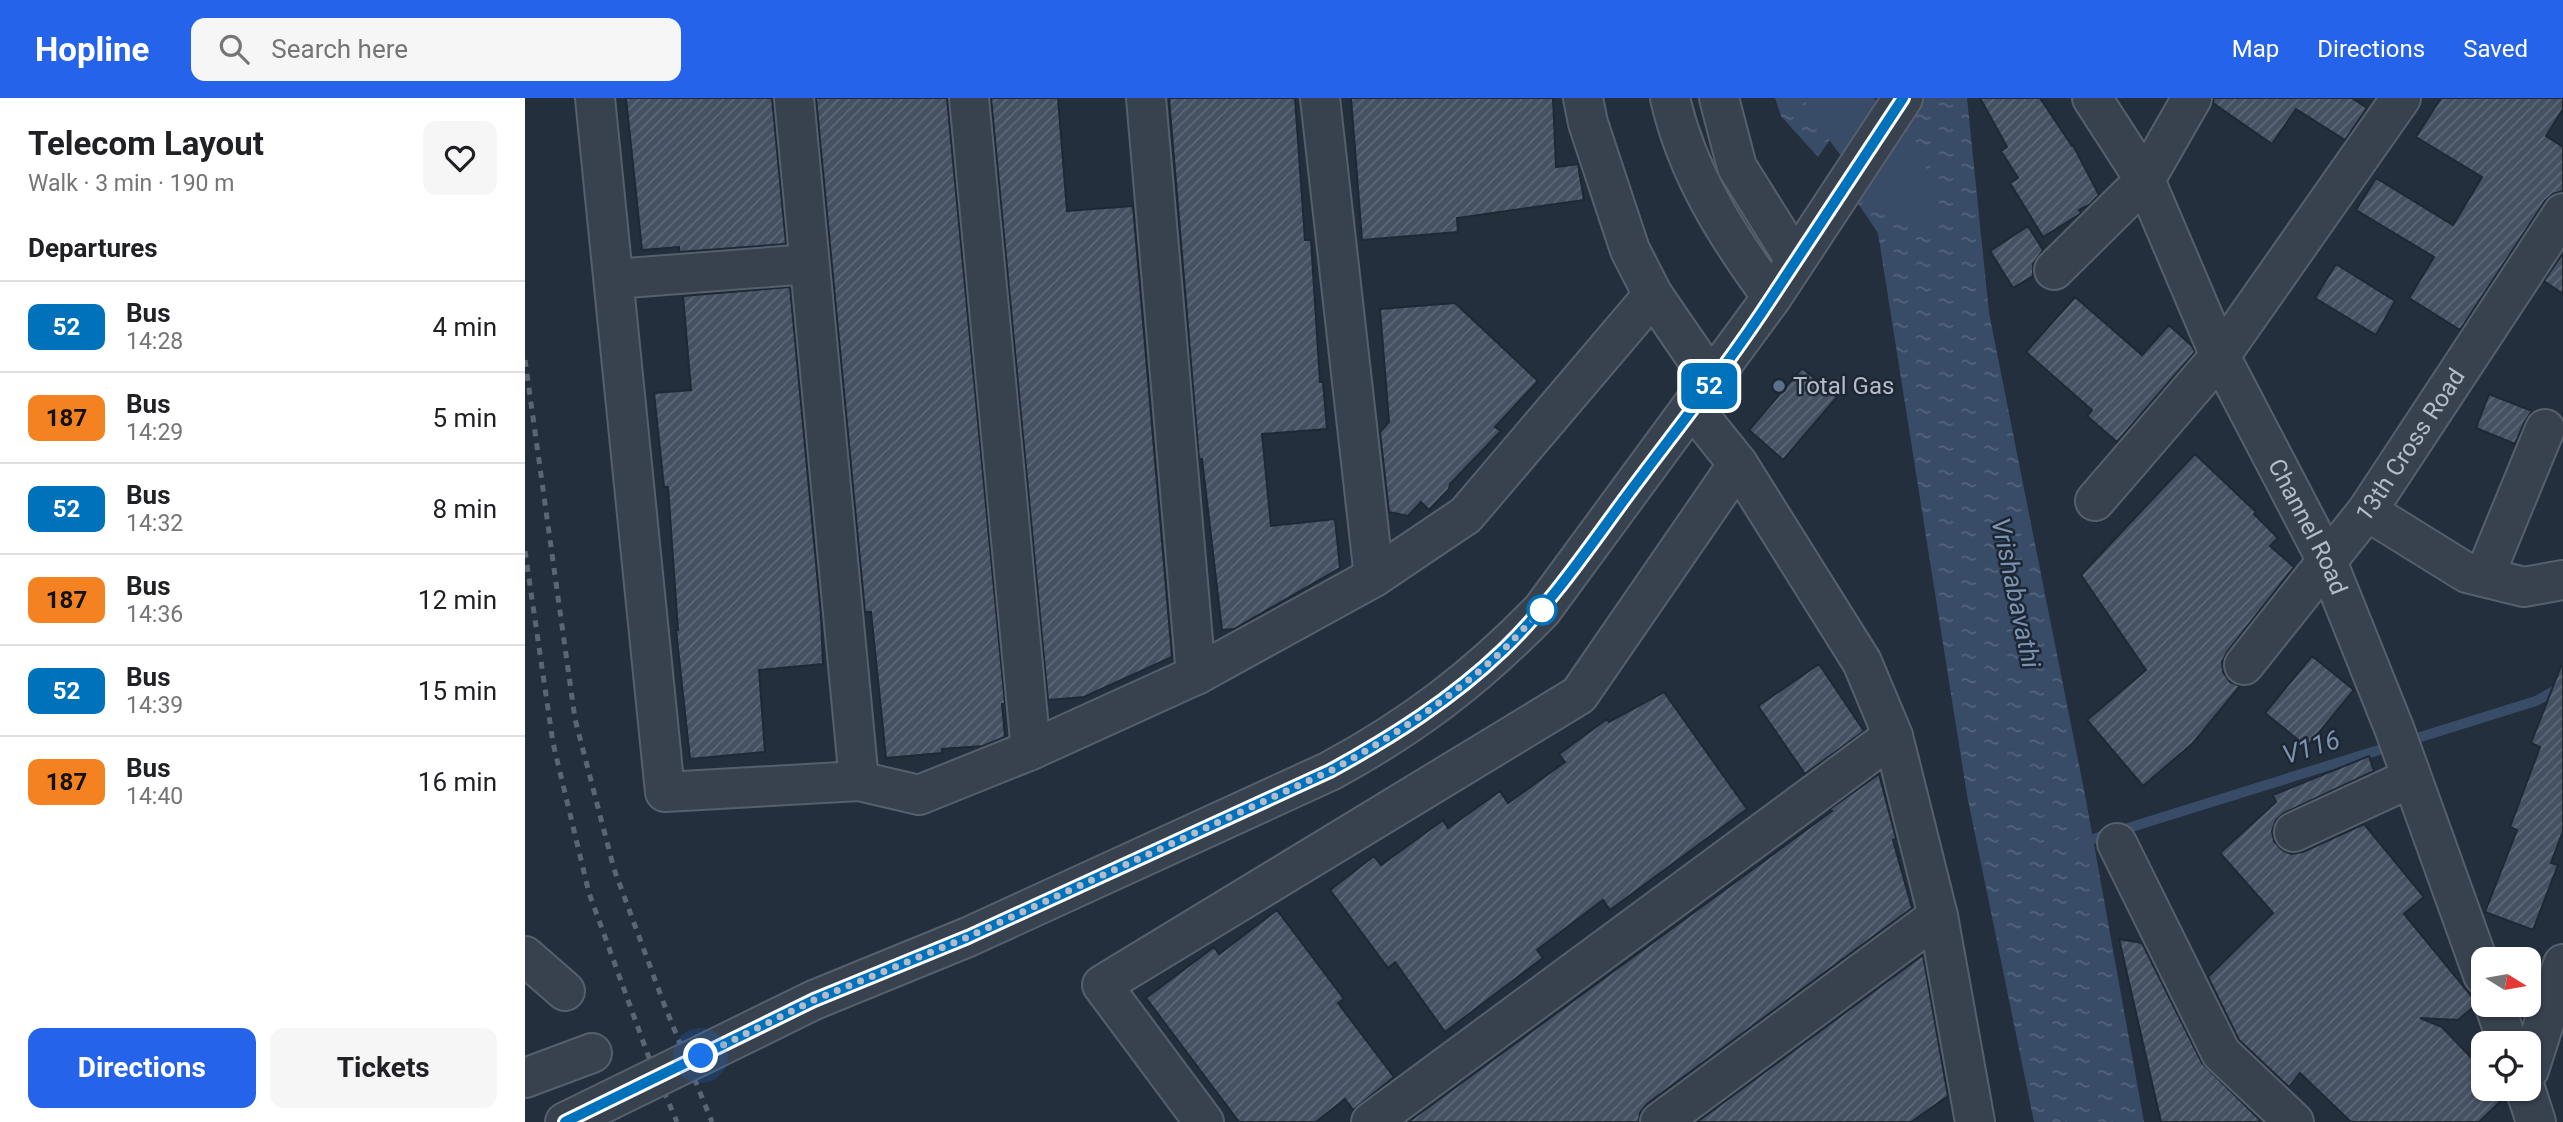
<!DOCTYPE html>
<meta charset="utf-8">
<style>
body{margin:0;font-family:Roboto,sans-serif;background:#f6f6f6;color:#202124;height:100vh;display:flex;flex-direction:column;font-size:26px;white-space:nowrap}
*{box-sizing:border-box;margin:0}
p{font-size:23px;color:#757577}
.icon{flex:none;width:38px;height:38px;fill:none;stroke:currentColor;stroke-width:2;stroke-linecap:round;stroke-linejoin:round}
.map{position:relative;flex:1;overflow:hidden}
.drawer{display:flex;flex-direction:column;background:#fff;width:525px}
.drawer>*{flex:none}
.badge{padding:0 14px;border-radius:10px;font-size:24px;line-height:46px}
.needle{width:46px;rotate:101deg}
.tools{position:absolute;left:1946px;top:849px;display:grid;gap:14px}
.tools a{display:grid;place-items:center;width:70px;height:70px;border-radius:14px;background:#fff;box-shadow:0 2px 5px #0004;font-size:35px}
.you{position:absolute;width:35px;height:35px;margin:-18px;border:5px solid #fff;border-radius:50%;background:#1a73e8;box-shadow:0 0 0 10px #1a73e833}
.map>.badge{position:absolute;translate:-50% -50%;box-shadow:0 0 0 4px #fff}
h2{padding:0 28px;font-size:26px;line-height:63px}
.round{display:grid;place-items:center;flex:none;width:74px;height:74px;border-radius:14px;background:#f6f6f6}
.head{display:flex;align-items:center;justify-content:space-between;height:119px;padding:0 28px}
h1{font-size:33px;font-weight:700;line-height:52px}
.cta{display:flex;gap:14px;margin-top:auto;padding:14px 28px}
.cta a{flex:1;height:80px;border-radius:14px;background:#2563eb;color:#fff;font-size:28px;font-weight:700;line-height:80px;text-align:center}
.cta a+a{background:#f6f6f6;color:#202124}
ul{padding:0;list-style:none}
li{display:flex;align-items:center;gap:21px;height:91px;padding:0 28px;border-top:2px solid #e0e0e0}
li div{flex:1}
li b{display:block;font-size:26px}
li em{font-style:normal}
li .badge{min-width:77px;font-weight:700;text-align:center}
header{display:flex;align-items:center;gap:42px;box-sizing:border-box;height:98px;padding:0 35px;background:#2563eb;color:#fff}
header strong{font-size:33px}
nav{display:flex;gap:38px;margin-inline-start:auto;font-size:24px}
.search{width:490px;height:63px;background:#f6f6f6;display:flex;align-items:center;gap:18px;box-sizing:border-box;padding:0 24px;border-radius:14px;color:#757577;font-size:26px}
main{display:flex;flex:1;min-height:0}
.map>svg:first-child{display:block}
</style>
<header>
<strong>Hopline</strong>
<div class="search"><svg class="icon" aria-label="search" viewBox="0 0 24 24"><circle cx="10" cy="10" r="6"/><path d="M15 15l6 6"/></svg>Search here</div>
<nav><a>Map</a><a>Directions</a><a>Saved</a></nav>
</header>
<main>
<section class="drawer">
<div class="head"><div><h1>Telecom Layout</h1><p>Walk · 3 min · 190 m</p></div><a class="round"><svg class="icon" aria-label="heart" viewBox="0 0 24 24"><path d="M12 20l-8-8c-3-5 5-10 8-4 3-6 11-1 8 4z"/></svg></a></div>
<h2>Departures</h2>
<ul>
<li><span class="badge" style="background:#0072bc;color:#fff">52</span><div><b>Bus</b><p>14:28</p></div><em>4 min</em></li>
<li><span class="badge" style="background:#f58220;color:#111">187</span><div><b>Bus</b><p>14:29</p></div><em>5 min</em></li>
<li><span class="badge" style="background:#0072bc;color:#fff">52</span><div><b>Bus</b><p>14:32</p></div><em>8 min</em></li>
<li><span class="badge" style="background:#f58220;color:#111">187</span><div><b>Bus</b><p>14:36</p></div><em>12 min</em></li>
<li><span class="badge" style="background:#0072bc;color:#fff">52</span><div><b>Bus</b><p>14:39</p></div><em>15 min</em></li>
<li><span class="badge" style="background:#f58220;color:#111">187</span><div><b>Bus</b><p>14:40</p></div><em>16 min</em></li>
</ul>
<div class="cta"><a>Directions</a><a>Tickets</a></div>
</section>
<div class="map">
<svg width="2038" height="1024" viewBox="0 0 2038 1024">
<defs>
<pattern id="water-ripples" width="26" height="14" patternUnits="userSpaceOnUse" patternTransform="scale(1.75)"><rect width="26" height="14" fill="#394c67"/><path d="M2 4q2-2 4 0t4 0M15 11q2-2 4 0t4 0" fill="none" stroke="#53647b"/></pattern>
<pattern id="building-hatch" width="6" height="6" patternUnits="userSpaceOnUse" patternTransform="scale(1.75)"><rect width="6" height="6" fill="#455162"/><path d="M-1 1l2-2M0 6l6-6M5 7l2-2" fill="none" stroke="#5d6877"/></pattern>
</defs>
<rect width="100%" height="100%" fill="#242f3e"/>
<path fill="url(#water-ripples)" d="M 1250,0 L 1334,0 L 1293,59 L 1256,18 Z
M 1395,0 L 1442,0 L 1464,215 L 1561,702 L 1619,1024 L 1509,1024 L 1442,697 L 1353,135 L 1330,101 Z"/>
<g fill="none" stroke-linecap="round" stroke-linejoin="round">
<path stroke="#394c67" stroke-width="10" d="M 1555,745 L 2011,603 L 2038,588"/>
<path stroke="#394c67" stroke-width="61" d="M 1311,0 L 1384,98"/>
</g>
<path fill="url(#building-hatch)" stroke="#1f2835" stroke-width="2" d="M 101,0 L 247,0 L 261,146 L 154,154 L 154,149 L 117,152 Z
M 291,0 L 422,0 L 480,606 L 477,606 L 480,639 L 458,648 L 417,651 L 417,655 L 361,660 L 346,514 L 340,514 Z
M 466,0 L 533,0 L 542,113 L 608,108 L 647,559 L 559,599 L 523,602 Z
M 644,0 L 770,0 L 780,142 L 786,142 L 795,284 L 798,284 L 802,331 L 737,336 L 746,428 L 810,421 L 815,470 L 709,531 L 697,532 L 677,361 L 674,361 Z
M 826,0 L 1028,0 L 1031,69 L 1053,66 L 1059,102 L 932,120 L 933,134 L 837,142 Z
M 1455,0 L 1515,0 L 1547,48 L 1548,47 L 1574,97 L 1564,107 L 1554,112 L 1556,115 L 1552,118 L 1518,139 L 1485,85 L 1493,80 L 1476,53 L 1482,49 Z
M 1689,0 L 1827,0 L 1842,10 L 1820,42 L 1771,11 L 1747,46 L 1688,5 Z
M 1916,0 L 2038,0 L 2038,11 L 2021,38 L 2038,49 L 2038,93 L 2028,96 L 2020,103 L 1935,232 L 1884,200 L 1909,159 L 1831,112 L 1851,80 L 1928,127 L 1957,79 L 1891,39 Z
M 1503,128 L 1518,152 L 1508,166 L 1508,178 L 1488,190 L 1465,153 Z
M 2038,155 L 2038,196 L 2019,183 Z
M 1811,166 L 1870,203 L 1851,237 L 1790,200 Z
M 265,189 L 296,518 L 298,566 L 234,572 L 240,654 L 165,661 L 151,532 L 153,532 L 143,389 L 139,389 L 129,295 L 166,292 L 158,198 Z
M 1550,199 L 1617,257 L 1644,227 L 1667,248 L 1670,254 L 1592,344 L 1562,318 L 1567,312 L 1501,254 Z
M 930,205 L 1013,283 L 970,329 L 976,333 L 925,386 L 924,391 L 904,412 L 896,404 L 883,418 L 864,414 L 855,334 L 864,324 L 855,211 Z
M 1277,270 L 1312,299 L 1258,362 L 1224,332 Z
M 1964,296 L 2007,313 L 2000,323 L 1990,346 L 1951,330 Z
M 1670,356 L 1731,414 L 1729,416 L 1753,440 L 1745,448 L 1769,469 L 1702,554 L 1697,564 L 1698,574 L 1705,584 L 1715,588 L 1668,645 L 1618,688 L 1562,622 L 1621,572 L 1556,477 Z
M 1787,558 L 1829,592 L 1782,649 L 1740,615 Z
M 1294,566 L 1339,633 L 1280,676 L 1233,608 Z
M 2036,568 L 2038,568 L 2038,733 L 2026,765 L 2033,767 L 2008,832 L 1960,814 L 1992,732 L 1985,729 L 2015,649 L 2006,645 Z
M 1139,594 L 1222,711 L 1085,812 L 1078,802 L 1012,852 L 1018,860 L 920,934 L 870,864 L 863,870 L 805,792 L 849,758 L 856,767 L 918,722 L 923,730 L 975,693 L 983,705 L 1040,664 L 1034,656 L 1082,621 L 1084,624 Z
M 1844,658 L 1849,673 L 1759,715 L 1751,722 L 1747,733 L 1749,743 L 1757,752 L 1766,756 L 1778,754 L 1839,726 L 1899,799 L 1879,816 L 1948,900 L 1948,909 L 1933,922 L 1895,920 L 1917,929 L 1958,972 L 1958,990 L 1979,990 L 1980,999 L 1954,1024 L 1826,1024 L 1775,975 L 1764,989 L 1714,942 L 1683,879 L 1748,815 L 1695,755 L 1751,704 L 1748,697 Z
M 1354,676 L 1371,740 L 1368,742 L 1387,810 L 1122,1006 L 1115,1015 L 1114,1024 L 883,1024 L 1307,713 L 1305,711 Z
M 752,812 L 819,901 L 813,905 L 869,979 L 828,1012 L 820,1001 L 791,1024 L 714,1024 L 621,900 L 689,849 L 694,856 Z
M 1594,841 L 1617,845 L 1677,965 L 1735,1022 L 1733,1024 L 1636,1024 Z
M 1398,857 L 1423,998 L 1386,1024 L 1172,1024 Z"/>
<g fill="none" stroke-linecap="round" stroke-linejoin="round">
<defs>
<g id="minor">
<path d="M 70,0 L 140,694 L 334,683 L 394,697 L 506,652 L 671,577 L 849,479 L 941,417 L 1128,197"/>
<path d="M 269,0 L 334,683"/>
<path d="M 444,0 L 506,652"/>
<path d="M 621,0 L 671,577"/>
<path d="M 795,0 L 849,479"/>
<path d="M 1058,0 L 1063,25 L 1105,152 L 1128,197 L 1187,283"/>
<path d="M 1145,0 C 1162,75 1202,138 1247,199"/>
<path d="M 1194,0 L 1212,69 L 1270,162"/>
<path id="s1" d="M 1567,0 L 1620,82 L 1695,258 L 1802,463 L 1869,630 L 1958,877"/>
<path d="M 1529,172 L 1620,82 L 1667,0"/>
<path d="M 89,181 L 284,166"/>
<path d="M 1168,310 L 1213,366 L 1337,564 L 1368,638 L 1413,818 L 1450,1024"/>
<path d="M 1570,403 L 1695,258 L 1876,0"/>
<path d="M 1842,413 L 1942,475 L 1999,489 L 2038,482"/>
<path d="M 1959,479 L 2020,331"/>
<path id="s2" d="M 1719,567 L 1842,413 L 2038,115"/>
<path d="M 1769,734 L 1886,680"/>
<path d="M 1592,745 L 1696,955 L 1769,1024"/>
<path d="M 0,858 L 40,893"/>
<path d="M 289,902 L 443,839 L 805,673 C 888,628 951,580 1017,512 L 1247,199 L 1378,0"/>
<path d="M 1969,906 L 1983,945"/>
<path d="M 2004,972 L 2038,866"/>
<path d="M 0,980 L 67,955"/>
<path d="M 2000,990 L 2011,1024"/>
<path d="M 40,1024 L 85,1002"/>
<path d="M 679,1024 L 577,887 L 1054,597 L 1213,366"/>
<path d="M 846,1024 L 1368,638"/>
<path d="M 1135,1024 L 1413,818"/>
</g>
</defs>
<use href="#minor" stroke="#565f6c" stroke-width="42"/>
<use href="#minor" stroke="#38414e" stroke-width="38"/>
<path stroke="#5a6575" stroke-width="5" stroke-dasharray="7 7" stroke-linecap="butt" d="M 0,262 L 50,621 L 89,771 L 139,906 L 187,1024
M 0,453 L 28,645 L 64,795 L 123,957 L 152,1024"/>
<defs>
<path id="minor-bridge" d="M 85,1002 L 289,902"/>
</defs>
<use href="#minor-bridge" stroke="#565f6c" stroke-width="42" stroke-linecap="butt"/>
<use href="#minor-bridge" stroke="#38414e" stroke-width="38"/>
</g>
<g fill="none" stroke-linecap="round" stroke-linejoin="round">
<defs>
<path id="line" d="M 40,1024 L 289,902 L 443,839 L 805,673 C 867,639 927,601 978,552 C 1028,504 1066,446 1107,391 C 1154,328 1204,265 1247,199 C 1291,133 1334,66 1378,0"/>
</defs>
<use href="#line" stroke="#fff" stroke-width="16"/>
<use href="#line" stroke="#0072bc" stroke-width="10"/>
<path stroke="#b4bcc9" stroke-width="7" stroke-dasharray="0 12.6" d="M 176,958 L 289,902 L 443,839 L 805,673 C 867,639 924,602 976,554 C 990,541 1003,525 1017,512"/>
</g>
<circle fill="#5c6f8a" stroke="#1d2633" stroke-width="2.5" cx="1254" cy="288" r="7"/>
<circle fill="#fff" stroke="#0072bc" stroke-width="3.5" cx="1017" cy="512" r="14"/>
<g text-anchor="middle" stroke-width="5" stroke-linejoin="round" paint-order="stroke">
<g font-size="24" fill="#b4bcc9" stroke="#1d2633" text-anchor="start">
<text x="1268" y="296">Total Gas</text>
</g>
<g font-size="24" fill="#b4bcc9" stroke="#1d2633">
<text dy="8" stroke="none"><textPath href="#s2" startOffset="276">13th Cross Road</textPath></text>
<text dy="8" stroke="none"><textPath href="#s1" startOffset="481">Channel Road</textPath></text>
</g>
<g font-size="26" font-style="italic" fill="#7c92b1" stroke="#1d2633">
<text transform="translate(1491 495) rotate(78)" y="9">Vrishabavathi</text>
<text transform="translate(1786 649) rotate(-17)" y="9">V116</text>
</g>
</g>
</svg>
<div class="tools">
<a><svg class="needle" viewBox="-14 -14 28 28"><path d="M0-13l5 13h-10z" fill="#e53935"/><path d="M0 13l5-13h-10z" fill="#757577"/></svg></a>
<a><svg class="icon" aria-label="locate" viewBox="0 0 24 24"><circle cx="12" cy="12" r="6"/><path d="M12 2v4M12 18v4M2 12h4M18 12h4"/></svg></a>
</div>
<div class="you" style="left:176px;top:958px"></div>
<b class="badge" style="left:1184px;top:288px;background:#0072bc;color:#fff">52</b>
</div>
</main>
